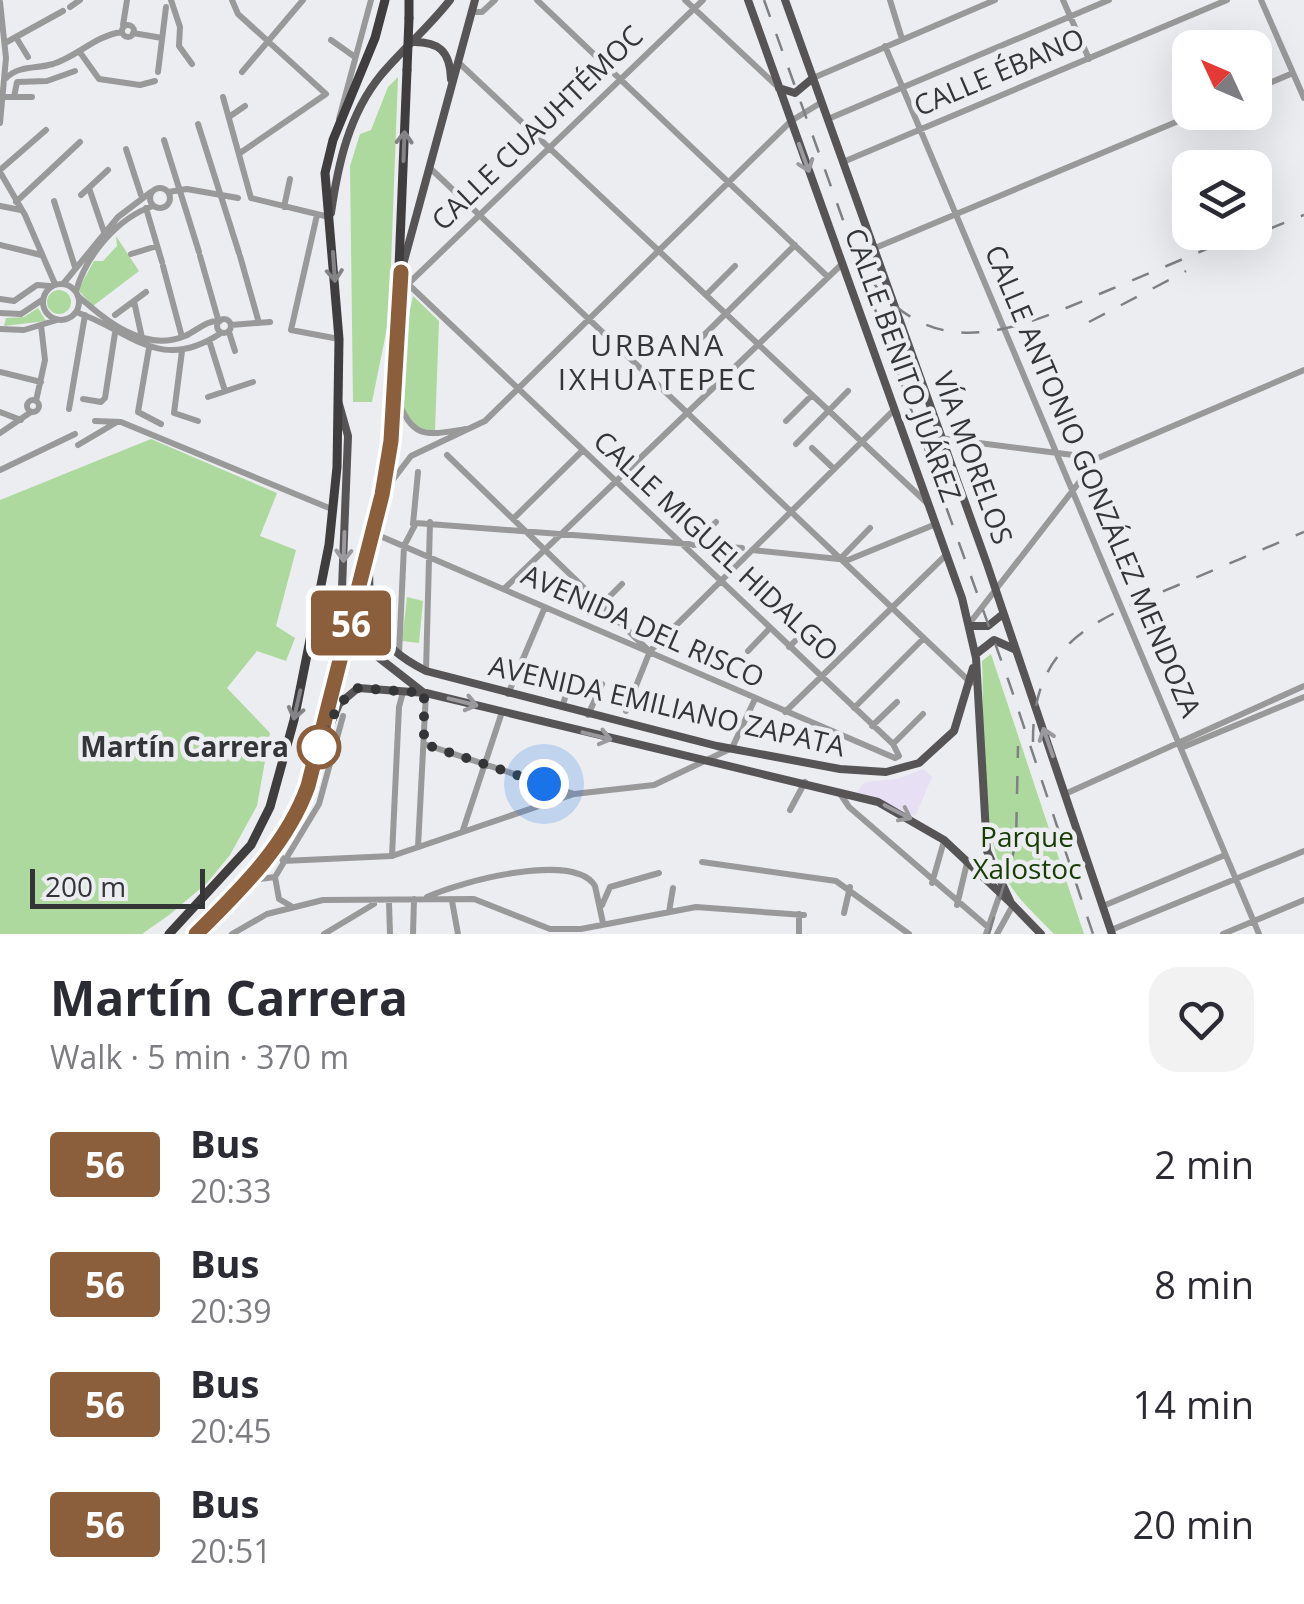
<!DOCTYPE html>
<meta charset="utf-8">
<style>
body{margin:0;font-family:"Open Sans",sans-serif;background:#f2f2f3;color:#2b2b33;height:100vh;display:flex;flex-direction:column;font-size:38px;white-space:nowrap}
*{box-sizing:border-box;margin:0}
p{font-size:32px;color:#7c7c81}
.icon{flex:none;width:55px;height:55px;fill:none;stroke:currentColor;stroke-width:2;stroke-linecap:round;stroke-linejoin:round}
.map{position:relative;height:934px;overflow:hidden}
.details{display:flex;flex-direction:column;background:#fff;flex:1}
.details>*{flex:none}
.badge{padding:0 20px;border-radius:8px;font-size:35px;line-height:65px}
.needle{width:65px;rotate:314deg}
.buttons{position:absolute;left:1172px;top:30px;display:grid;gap:20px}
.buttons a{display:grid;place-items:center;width:100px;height:100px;border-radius:20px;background:#fff;box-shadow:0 10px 40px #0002;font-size:50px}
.scale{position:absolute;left:30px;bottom:25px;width:175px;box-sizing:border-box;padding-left:10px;border:5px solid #343537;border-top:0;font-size:28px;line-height:35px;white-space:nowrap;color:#343537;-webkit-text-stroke:8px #ebedf1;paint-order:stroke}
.you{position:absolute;width:50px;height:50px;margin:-25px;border:8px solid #fff;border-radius:50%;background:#1a73e8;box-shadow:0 0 0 15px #1a73e833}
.map>.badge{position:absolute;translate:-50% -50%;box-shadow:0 0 0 5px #fff}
.round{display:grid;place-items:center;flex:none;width:105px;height:105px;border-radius:30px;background:#f2f2f3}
.overview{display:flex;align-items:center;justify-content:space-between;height:170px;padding:0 50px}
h1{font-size:48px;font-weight:700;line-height:75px}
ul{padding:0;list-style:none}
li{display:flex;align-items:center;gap:30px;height:120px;padding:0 50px}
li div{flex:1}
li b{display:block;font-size:38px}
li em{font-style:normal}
li .badge{min-width:110px;font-weight:700;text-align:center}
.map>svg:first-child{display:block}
</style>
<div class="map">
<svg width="1304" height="934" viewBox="0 0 1304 934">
<rect width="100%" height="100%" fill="#ebedf1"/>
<path fill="#e7dff4" d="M 923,769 L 932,777 L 915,816 L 857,792 L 865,782 L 897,779 Z"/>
<path fill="#aed99e" d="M 398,77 L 389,318 L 372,402 L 353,402 L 350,166 L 360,134 L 371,130 L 388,87 Z
M 116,236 L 139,271 L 93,306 L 78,290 L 94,261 L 103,261 L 117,246 Z
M47 302a12 12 0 1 1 24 0a12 12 0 1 1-24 0Z
M 413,296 L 439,321 L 435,431 L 414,428 L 401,406 L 405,333 Z
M 38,308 L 46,321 L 4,326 L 6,318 L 24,317 Z
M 151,439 L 277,493 L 260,536 L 296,550 L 276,626 L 295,638 L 286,661 L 257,651 L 227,688 L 270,733 L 257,806 L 230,855 L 207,883 L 169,915 L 142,934 L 0,934 L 0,500 Z
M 407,597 L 423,601 L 419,643 L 402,641 Z
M 991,654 L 1084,934 L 1054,934 C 1040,919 1024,905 1012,888 C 975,837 985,723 982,661 Z"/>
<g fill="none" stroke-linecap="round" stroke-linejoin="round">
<path stroke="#9a999a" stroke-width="6" d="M 171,0 L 180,27 L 179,46 L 192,64
M 232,0 L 238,14 L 326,94 L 240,153
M 537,0 L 828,277
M 685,0 L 778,87
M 890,0 L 902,39
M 1063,0 L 1089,59
M 1261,0 L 1304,98
M 0,2 L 6,58 L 0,123
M 70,7 L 80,0
M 471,12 L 482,12 L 495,0
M122 31a6 6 0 1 1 12 0a6 6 0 1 1-12 0Z
M 123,25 L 127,0
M 133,33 L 162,38
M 17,39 L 28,57
M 331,40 L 355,57
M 5,43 L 63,11
M 885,46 L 1259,934
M 79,51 L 99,79 L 140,85 L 155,81
M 458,62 L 927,503
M 158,72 L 166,7
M 242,72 L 303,0
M 6,78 C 20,65 36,69 53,64 C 78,56 95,36 121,32
M 813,78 L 995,0
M 1255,89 L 1293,73
M 4,97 L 32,97
M 14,97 L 17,82 L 47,81 L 75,71
M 223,97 L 251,198 L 329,217
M 229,117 L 245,106
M 339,119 L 371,0
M 828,119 L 1109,0
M 198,124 L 239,253
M 164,140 L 199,252
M 126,149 L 141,195
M 843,162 L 1227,0
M 429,167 L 970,682 L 976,683
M 0,170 L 46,130
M 0,172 L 25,215 L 55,284
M150 198a10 10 0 1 1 20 0a10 10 0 1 1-20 0Z
M 89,188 L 104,232
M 168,192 L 187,189 L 238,198
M 81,195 L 108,170
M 54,201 L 75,267
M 16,202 L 80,142
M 0,206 L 21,210
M 284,207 L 290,179
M 146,208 L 162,262
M 317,215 L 291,330 L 339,339
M 0,245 L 41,255
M 875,248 L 1200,112
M 131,254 L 157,246
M 200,256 L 218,319
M 240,256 L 259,323
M 163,266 L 182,337
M 409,283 L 703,0
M43 302a18 18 0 1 1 36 0a18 18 0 1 1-36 0Z
M 63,284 L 118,217 L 151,192
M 76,291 C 86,256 117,218 153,206
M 706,295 L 735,266
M 78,296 C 107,321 144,353 185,336 C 198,330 206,320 220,321
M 0,299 L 14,301 L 37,285 L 50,286
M 134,301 L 142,338
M 76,312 C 132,331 159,374 221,333
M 0,313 L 21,314 L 42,300
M 115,315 L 146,292
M217 326a7 7 0 1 1 14 0a7 7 0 1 1-14 0Z
M 231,325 L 270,322
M 0,329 L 24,330 L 57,320
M 229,332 L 235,351
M 209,340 L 225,391
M 693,346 L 795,245
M 149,348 L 138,412 L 161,424
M 182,351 L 174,413 L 198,421
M 0,372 L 41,382
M 396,396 C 413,439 423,436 466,429
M 208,397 L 253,382
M 83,399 L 101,402 L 105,398 L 115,333
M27 406a6 6 0 1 1 12 0a6 6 0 1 1-12 0Z
M 36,401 L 45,360 L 41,325
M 69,409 L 85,315
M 0,412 L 21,420
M 95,421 L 121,422 L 334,510
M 786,421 L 812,395
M 0,433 L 31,412
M 940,438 L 1097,458
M 796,444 L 848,391
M 78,445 L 117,422
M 812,448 L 833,468
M 447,455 L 647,649
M 0,470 L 75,434
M 382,494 L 411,456 L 485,421 L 791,121 L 822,102
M 513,519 L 583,450
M 413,524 L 418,472
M 373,533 L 895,758 L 899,756 L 893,744 L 408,284
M 693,545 L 716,522
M 752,550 L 848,560 L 936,524
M 840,559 L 870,528
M 504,589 L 843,263
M 602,604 L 622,584
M 969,624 L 1098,458 L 1304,370
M 789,647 L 801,635
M 748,651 L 770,628
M 399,654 L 404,546 L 416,523 L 742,548
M 426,671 L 430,522
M 508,694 L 545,607
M 562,707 L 571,680
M 854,708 L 924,638
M 626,711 L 650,651 L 894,410
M 785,712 L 947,554
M 588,715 L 602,684
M 872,726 L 897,702
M 424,744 L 574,794
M 893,744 L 923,714
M 1181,748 L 1304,697
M 839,792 L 849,807 L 989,928
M 1065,794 L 1304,686
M 790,810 L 805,782
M 463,830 L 502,712
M 276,846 L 283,861 L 392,856 L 574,794 L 654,785 L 732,748 L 755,699
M 418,847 L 426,693
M 392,856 L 399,707 L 403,692
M 702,862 L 836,881 L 909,934
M 932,883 L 944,841
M 427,897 C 459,882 574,851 595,886 L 603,923
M 452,901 L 458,934
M 389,902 L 390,934
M 230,903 L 260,879 L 275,877
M 602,905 L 610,887 L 659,873
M 957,905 L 967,863
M 291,906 L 279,899 L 275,877 L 319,804 L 343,716
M 1103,906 L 1225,855
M 669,912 L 673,888
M 844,913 L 850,887
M 1111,930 L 1304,851
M 232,934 L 267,914 L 323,900 L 474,899 L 550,929 L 581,929 L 696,907 L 804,915
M 324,934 L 374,904
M 413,934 L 414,899
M 799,934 L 799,914
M 986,934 L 1001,891
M 997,934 L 1013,905
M 1223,934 L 1304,900"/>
<path stroke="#575456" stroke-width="8" d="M 748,0 L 962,598 L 976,658 L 987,851 L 1011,903 L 1041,934
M 785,0 L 987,564 L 1112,934
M 411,42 C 439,41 450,51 451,79
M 779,88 L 795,93 L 813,78
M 331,213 C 338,164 349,114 381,75 C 403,49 429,27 450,0
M 401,272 L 475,0
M 339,404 L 348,436 L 342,588
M 369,561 C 369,618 371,643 426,671 L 717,746 L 840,769 L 886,772 L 919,763 L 954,731 L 973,668
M 970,626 L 988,626 L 1003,614
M 369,650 L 424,693
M 976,654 L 994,640 L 1014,649
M 321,748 L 339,704 L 358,688 L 426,693 L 878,802 L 944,840 L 1011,903"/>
<path stroke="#403d3f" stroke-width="9" d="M 409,18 L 409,0
M 169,934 L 251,845 L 270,807 L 294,720 L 329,545 L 337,467 L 339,339 L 325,173 L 333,140 L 375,38 L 385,0
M 197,934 L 267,858 L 303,802 L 369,552 L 393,414 L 407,70"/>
<path stroke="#7f8083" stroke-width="2.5" stroke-dasharray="18 18" stroke-linecap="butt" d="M 764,0 L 1010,685 L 1093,934
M 1234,243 L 1304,215
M 871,280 C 940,370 1025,325 1109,290 C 1155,271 1200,252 1246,232
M 1089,322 L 1186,271
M 1033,742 C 1032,642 1097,619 1176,586 C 1219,568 1261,550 1304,532
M 989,934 L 1016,844 L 1018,746"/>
<path stroke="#575456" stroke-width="8" d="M 342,588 L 347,618 L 369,650"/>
<path stroke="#403d3f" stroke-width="9" d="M 407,70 L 409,18"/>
</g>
<defs><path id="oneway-shaft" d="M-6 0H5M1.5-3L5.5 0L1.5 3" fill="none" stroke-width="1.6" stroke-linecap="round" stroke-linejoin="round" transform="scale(2.5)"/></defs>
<g stroke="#848386">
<use href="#oneway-shaft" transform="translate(404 146) rotate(-88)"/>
<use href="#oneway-shaft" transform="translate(334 267) rotate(86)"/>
<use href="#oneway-shaft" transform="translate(297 705) rotate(103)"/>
</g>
<g stroke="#9a999c">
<use href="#oneway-shaft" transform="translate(804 158) rotate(70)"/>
<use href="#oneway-shaft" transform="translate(344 547) rotate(92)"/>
<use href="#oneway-shaft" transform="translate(463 702) rotate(14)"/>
<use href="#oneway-shaft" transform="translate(597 736) rotate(14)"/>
<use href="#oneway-shaft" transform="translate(1048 742) rotate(-109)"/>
<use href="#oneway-shaft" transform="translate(898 812) rotate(27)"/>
</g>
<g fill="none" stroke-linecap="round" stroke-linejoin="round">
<defs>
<path id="line" d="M 196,934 C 240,890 287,845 308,786 L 382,495 L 391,441 L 401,272"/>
</defs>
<use href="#line" stroke="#fff" stroke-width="22"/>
<use href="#line" stroke="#8b5e3c" stroke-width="15"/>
<path stroke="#343537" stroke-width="10" stroke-dasharray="0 18" d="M 319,747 L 339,704 L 358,688 L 424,693 L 424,744 L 544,784"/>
</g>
<circle fill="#fff" stroke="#8b5e3c" stroke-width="5" cx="319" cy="747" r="20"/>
<g text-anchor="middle" stroke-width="9" stroke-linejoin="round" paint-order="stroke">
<g font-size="28" fill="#343537" stroke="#ebedf1">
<text transform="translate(999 72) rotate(-23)" y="10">CALLE ÉBANO</text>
<text transform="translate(537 128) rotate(-44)" y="10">CALLE CUAUHTÉMOC</text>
<text transform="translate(903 365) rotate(70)" y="10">CALLE BENITO JUÁREZ</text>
<text transform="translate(973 458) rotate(70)" y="10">VÍA MORELOS</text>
<text transform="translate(1093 481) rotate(67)" y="10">CALLE ANTONIO GONZÁLEZ MENDOZA</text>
<text transform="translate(716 546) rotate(43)" y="10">CALLE MIGUEL HIDALGO</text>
<text transform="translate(643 626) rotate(24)" y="10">AVENIDA DEL RISCO</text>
<text transform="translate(667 706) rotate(13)" y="10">AVENIDA EMILIANO ZAPATA</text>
</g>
<g font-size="28" font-weight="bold" fill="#343537" stroke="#ebedf1" text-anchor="end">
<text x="289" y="757">Martín Carrera</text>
</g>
<g font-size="28" fill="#183d04" stroke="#ebedf1">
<text x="1027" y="847">Parque<tspan x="1027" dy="32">Xalostoc</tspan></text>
</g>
<g font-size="30" letter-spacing="2.5" fill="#343537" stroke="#ebedf1">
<text x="658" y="356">URBANA<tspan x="658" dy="34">IXHUATEPEC</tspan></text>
</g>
</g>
</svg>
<div class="buttons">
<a><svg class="needle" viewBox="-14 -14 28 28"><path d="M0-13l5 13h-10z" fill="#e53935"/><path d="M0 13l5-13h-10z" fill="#7c7c81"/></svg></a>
<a><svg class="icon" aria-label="layers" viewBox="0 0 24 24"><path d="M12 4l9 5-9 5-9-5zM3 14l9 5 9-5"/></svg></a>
</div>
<div class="scale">200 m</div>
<div class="you" style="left:544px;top:784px"></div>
<b class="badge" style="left:351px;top:623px;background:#8b5e3c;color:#fff">56</b>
</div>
<section class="details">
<div class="overview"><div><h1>Martín Carrera</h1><p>Walk · 5 min · 370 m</p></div><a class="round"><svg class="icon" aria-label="heart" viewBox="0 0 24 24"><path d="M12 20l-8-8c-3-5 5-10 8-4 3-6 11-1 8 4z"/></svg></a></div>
<ul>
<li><span class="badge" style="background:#8b5e3c;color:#fff">56</span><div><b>Bus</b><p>20:33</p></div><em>2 min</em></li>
<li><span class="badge" style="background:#8b5e3c;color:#fff">56</span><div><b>Bus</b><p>20:39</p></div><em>8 min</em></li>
<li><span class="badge" style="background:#8b5e3c;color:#fff">56</span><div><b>Bus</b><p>20:45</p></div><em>14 min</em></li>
<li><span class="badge" style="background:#8b5e3c;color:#fff">56</span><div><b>Bus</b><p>20:51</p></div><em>20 min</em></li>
</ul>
</section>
